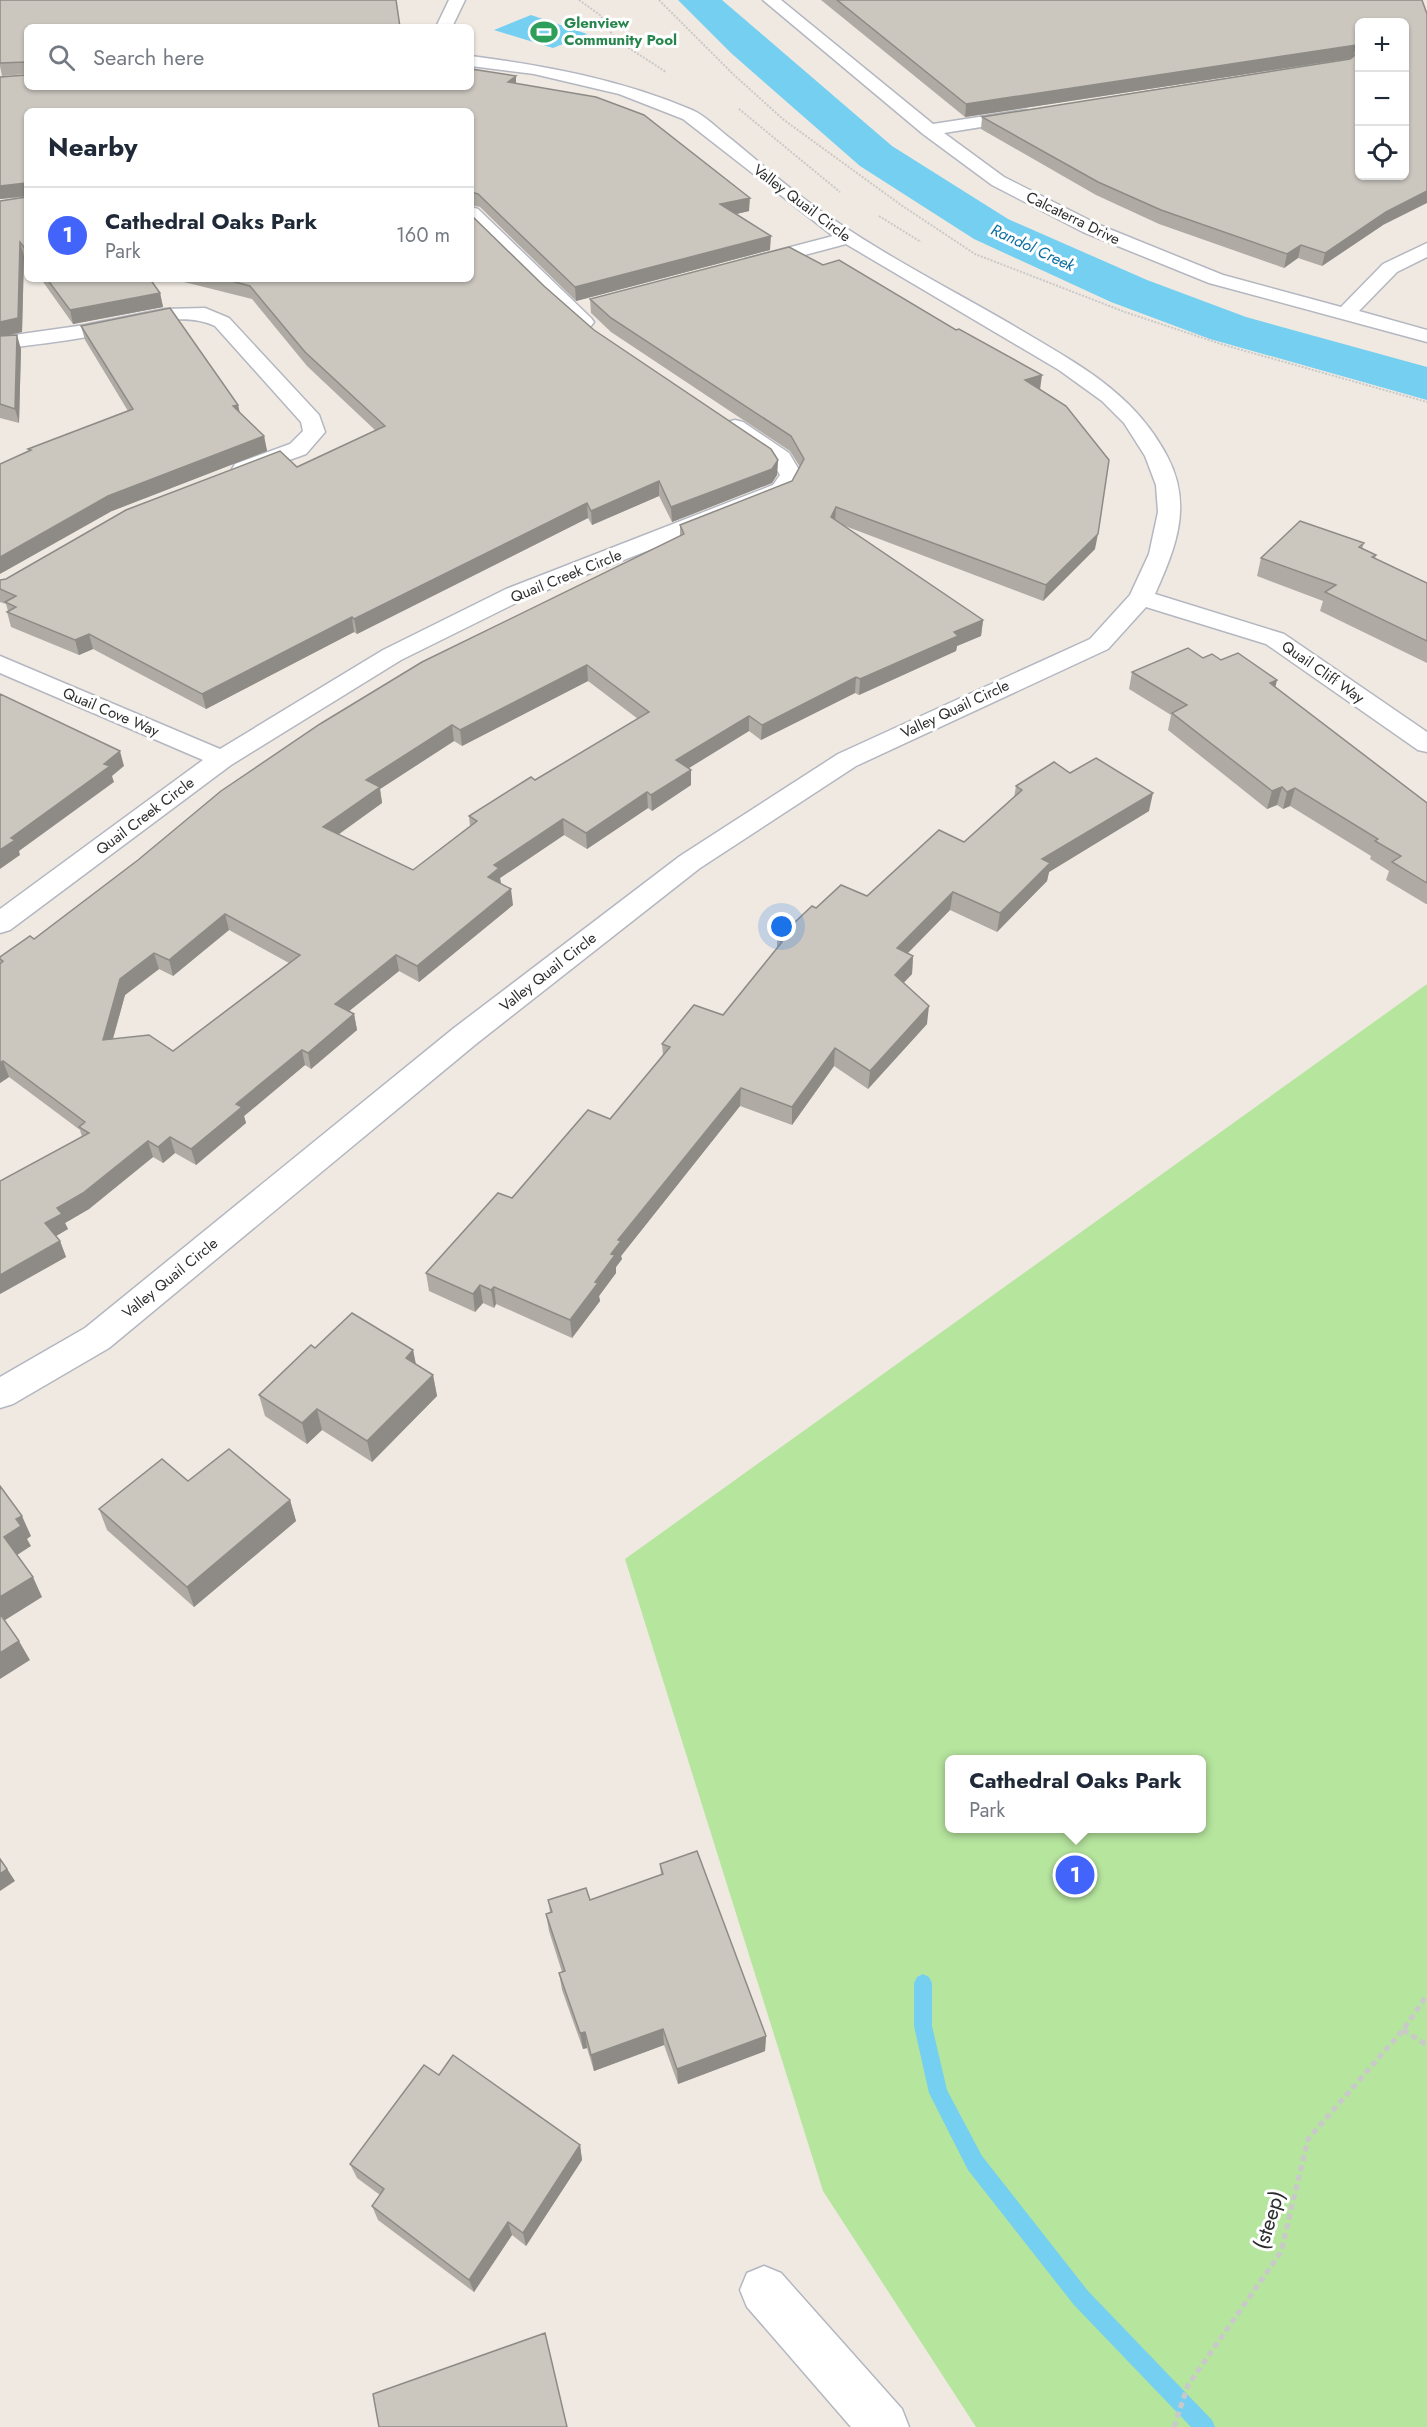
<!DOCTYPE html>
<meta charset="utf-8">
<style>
body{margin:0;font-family:Jost,sans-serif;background:#f2f2f3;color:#1f2937}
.controls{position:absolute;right:18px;top:18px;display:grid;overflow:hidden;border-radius:9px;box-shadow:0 2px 4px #0004}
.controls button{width:54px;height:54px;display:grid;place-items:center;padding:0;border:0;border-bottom:2px solid #e0e1e3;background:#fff;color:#1f2937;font:30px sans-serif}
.you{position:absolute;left:782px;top:927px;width:21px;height:21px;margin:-15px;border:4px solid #fff;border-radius:50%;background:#1a73e8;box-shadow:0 0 0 9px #1a73e833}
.badge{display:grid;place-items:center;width:39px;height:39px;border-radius:50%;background:#4264fb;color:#fff;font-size:20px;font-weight:700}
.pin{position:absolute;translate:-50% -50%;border:3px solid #fff;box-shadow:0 2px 6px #0006}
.popup{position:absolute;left:945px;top:1755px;width:261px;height:78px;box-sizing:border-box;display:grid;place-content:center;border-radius:9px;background:#fff;filter:drop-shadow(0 2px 4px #0005);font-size:20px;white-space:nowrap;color:#747a83}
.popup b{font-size:22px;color:#1f2937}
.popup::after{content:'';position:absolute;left:50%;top:100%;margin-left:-12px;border:12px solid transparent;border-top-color:#fff}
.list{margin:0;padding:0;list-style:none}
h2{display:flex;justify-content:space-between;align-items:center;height:78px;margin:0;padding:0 24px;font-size:26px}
h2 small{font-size:20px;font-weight:400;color:#747a83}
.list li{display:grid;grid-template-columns:39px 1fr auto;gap:18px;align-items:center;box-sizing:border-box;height:96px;padding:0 24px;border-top:2px solid #e0e1e3}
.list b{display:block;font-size:22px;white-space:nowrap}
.list p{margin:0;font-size:20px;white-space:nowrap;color:#747a83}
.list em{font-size:20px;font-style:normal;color:#747a83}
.icon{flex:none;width:33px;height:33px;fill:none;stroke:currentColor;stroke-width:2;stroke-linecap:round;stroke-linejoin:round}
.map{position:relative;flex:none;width:1427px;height:2427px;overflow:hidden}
.search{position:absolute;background:#fff;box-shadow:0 2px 4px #0004;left:24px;top:24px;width:450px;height:66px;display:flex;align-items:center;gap:15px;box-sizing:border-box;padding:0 21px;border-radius:9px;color:#747a83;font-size:22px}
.panel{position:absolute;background:#fff;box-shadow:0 2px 4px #0004;left:24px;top:108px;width:450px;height:174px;border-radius:9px}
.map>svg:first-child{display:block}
.green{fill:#b6e59e;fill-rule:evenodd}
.water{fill:#75cff0}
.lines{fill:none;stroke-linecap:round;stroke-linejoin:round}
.stream{fill:#75cff0;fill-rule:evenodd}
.river{fill:#75cff0;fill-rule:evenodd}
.minor-casing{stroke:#b4b7c1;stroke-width:3}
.path-far1{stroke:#c9c9c9;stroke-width:2;stroke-dasharray:2 1.5;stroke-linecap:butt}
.path{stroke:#c9c9c9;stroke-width:5;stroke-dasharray:6 4;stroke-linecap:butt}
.minor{fill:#fff;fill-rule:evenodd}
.wall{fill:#afaba4;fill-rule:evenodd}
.shaded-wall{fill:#8e8b86}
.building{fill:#cbc7bf;stroke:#8e8b86;stroke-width:1.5;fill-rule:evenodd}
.labels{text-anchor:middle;stroke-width:6;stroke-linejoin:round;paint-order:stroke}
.far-leisure-label{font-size:15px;font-weight:bold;fill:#27864d;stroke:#fff;text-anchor:start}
.far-street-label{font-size:15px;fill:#2e2e2e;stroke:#fff}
.far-water-label{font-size:16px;font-style:italic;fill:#0d6fa3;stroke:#fff}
.near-street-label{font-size:21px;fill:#2e2e2e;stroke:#fff}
</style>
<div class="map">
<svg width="1427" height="2427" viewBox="0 0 1427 2427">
<rect width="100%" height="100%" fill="#efe9e1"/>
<path class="green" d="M 1427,984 L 1427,2427 L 976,2427 L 823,2191 L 625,1559 ZM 949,1760 L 1201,1760 L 1201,1828 L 949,1828 Z"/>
<path class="water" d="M 531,15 L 587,34 L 553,48 L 494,30 Z"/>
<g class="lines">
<path class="stream" d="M 923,1974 L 929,1977 L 932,1983 L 932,2026 L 947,2090 L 982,2156 L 1088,2291 L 1212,2420 L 1215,2427 L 1191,2427 L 1074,2305 L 968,2170 L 929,2093 L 914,2026 L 914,1983 L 917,1977 Z"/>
<path class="river" d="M 678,0 L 722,0 L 892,146 L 1008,219 L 1147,280 L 1246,317 L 1427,367 L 1427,400 L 1210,339 L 1111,302 L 974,239 L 860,166 L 731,53 Z"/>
<defs>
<path id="minor" d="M 449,0 L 465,0 L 452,27 L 436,27 Z
M 763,0 L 781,0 L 933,124 L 1025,110 L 1031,111 L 1034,115 L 1025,120 L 944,133 L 1004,177 L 1097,224 L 1223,275 L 1341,307 L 1383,264 L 1427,243 L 1427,257 L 1397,272 L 1359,311 L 1427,330 L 1427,342 L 1209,283 L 1083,232 L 992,185 L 923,134 Z
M 471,56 C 547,66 622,80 692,110 C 706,116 719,130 731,139 C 764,166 798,197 834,220 C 891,259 954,291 1014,326 C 1074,362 1133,391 1167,456 C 1193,505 1176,547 1155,594 L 1284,634 L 1427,732 L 1427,752 L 1418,750 L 1266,644 L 1146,607 L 1108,649 L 856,766 L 700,868 L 476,1044 L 109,1348 L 13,1404 L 0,1408 L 0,1377 L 85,1328 L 454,1028 L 680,856 L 838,754 L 1090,639 L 1130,595 L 1149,554 L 1158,512 L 1156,485 L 1145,456 L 1124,423 L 1102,401 L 1059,370 L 846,244 L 752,269 L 745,267 L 742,263 L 745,259 L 833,236 L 683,119 L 619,94 L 534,74 L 471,66 Z
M 471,207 L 478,209 L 591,318 L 594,322 L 591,326 L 577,326 L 471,223 Z
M 205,308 L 229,318 L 319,415 L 325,432 L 306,454 L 251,474 L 235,474 L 232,469 L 235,464 L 290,444 L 303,431 L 301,422 L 215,326 C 178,309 126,329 87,337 C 59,342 29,345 0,349 L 0,337 L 85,325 L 165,309 Z
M 735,420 L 743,422 L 789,453 L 802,475 L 790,495 L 524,599 L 401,660 L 231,765 L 10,930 L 0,933 L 0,909 L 203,760 L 0,673 L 0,656 L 220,749 L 383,650 L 506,589 L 773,485 L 780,475 L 772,462 L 724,427 L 727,422 Z
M 764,2266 L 781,2273 L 902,2409 L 909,2427 L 851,2427 L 747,2307 L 740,2290 L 747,2273 Z"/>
</defs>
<use href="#minor" class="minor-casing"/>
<path class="path-far1" d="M 579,0 L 600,15 L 615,39 L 666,72
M 659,0 L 734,75 L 784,120 L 901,205 L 975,254 L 1125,312 L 1224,345 L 1427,402
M 739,109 L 840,192
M 879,216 L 921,242"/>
<path class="path" d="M 1403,2030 L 1427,2045
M 1174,2427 L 1188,2385 L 1281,2252 L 1308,2139 L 1403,2030 L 1427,1995"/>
<use href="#minor" class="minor"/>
</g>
<path class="wall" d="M 0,0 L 27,27 L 516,84 L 749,211 L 736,214 L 770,250 L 576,301 L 480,207 L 471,205 L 471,111 L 27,111 L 27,260 L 24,256 L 22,332 L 2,336 L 21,349 L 19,423 L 0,418 L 0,201 L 26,197 L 0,199 L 26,74 L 2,76 L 0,66 Z
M 821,0 L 1422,0 L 1383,225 L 1322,266 L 1298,258 L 1284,268 L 1159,224 L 1096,195 L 981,129 L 982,117 L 1351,58 L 965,117 Z
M 41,279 L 150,279 L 160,293 L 163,307 L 73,324 Z
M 172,279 L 471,279 L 544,286 L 594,330 L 778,460 L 777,475 L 772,483 L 672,522 L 659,496 L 592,525 L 588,518 L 357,634 L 354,632 L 206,709 L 93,649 L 79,655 L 11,627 L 7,612 L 8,611 L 6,604 L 0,602 L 0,580 L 6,579 L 297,467 L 376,431 L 307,366 L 252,299 Z
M 590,299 L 1040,390 L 1095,549 L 1043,601 L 845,526 L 983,620 L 981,636 L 957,646 L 956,651 L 859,695 L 855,693 L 761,740 L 749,731 L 689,768 L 691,785 L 652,811 L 648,808 L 587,849 L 564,835 L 500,878 L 501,884 L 513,905 L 419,982 L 399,971 L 349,1011 L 354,1014 L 357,1030 L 311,1069 L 305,1065 L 244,1116 L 246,1123 L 196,1165 L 175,1153 L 163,1163 L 153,1157 L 89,1209 L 65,1223 L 68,1229 L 56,1236 L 60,1241 L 66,1257 L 0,1294 L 0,1181 L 82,1137 L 80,1130 L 9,1077 L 0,1083 L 0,957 L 34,939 L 680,536 L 680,525 L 792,481 L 800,467 L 790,451 L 611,332 L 591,313 ZM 588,681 L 638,719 L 535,780 L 469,816 L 470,826 L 413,870 L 338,835 L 382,803 L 380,789 L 454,741 L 462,746 ZM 229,930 L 289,963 L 173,1051 L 113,1039 L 125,995 L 159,969 L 173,976 Z
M 81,326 L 238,405 L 240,413 L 264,436 L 267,451 L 112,511 L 29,451 L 28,449 L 128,411 L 85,340 Z
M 1364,543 L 1362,549 L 1376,555 L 1375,559 L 1427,583 L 1427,663 L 1320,611 L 1323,601 L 1257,576 L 1261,558 Z
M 1203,658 L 1221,660 L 1275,687 L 1427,803 L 1427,904 L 1426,904 L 1386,880 L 1389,871 L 1370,859 L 1371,856 L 1290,806 L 1283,809 L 1277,805 L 1267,809 L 1168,730 L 1171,715 L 1129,689 L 1132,672 Z
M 1070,773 L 1149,811 L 1049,872 L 1047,881 L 997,932 L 950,910 L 908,953 L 913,956 L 912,974 L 904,983 L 927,1024 L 868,1089 L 834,1066 L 792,1125 L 740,1106 L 621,1256 L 622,1259 L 616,1267 L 616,1273 L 599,1296 L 600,1301 L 572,1338 L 496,1304 L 494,1308 L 483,1303 L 475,1312 L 429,1291 L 426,1273 L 512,1198 L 610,1119 L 663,1056 L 662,1044 L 723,1015 L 777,948 L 777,939 L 816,908 L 867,896 L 964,842 L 1014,798 L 1016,786 Z
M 315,1348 L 413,1350 L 416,1364 L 433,1375 L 437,1396 L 372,1462 L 322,1430 L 307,1444 L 265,1416 L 259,1395 Z
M 188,1481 L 290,1500 L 296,1521 L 194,1607 L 107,1530 L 99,1509 Z
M 660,1864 L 766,2036 L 765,2051 L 678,2084 L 664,2045 L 594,2071 L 587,2048 L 583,2049 L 562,1990 L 559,1973 L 562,1972 L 549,1931 L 546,1914 L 550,1912 L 548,1900 L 590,1900 L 661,1875 Z
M 439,2075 L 580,2145 L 582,2160 L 526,2246 L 512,2235 L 474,2292 L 378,2220 L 372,2206 L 380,2195 L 357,2178 L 350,2164 Z"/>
<path class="shaded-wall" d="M 1356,45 L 1353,58 L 965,117 L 966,104 Z
M 516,76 L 516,88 L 508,82 Z
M 25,183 L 27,196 L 0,199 L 0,186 Z
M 1427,191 L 1427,203 L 1383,225 L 1322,266 L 1325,253 L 1386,212 Z
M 750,198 L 749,211 L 720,218 L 720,204 Z
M 771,236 L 770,250 L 576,301 L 575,287 Z
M 20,242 L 24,256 L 22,332 L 0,337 L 0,322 Z
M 1301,245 L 1298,258 L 1284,268 L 1287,254 Z
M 160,293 L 163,307 L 73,324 L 70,310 Z
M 17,335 L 21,349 L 19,423 L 15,409 Z
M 1042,375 L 1040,390 L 1025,380 Z
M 238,405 L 241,419 L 233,406 Z
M 264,436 L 267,451 L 112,511 L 0,574 L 0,557 L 108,496 Z
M 778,460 L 777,475 L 772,483 L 672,522 L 671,507 Z
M 659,481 L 659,496 L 592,525 L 591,511 Z
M 587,503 L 588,518 L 357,634 L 354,619 Z
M 836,507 L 835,523 L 831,517 Z
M 1098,534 L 1095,549 L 1043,601 L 1046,585 Z
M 352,617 L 354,632 L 206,709 L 202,694 Z
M 983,620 L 981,636 L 957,646 L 956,651 L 859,695 L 860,679 L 954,632 Z
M 89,634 L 93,649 L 79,655 L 75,640 Z
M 587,665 L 588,681 L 462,746 L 460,730 Z
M 856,677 L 855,693 L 761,740 L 762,725 Z
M 1277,680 L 1273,698 L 1270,683 Z
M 749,716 L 749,731 L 676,776 L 676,760 Z
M 452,725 L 454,741 L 380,789 L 382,803 L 326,843 L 323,827 L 366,780 Z
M 120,751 L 124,766 L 112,776 L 114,782 L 19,851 L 20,855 L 0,869 L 0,850 L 11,838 Z
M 691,770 L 691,785 L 652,811 L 651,795 Z
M 1282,787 L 1277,805 L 1267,809 L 1272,791 Z
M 1295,788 L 1290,806 L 1283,809 L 1287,792 Z
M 647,792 L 648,808 L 587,849 L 586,833 Z
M 1153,793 L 1149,811 L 1049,872 L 1047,881 L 997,932 L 1000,913 L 1042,859 Z
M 563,819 L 564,835 L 500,878 L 501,884 L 488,877 L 494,865 Z
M 511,889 L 513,905 L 419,982 L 417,966 Z
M 953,892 L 950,910 L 895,966 L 897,948 Z
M 225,914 L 229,930 L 173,976 L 169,960 Z
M 154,953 L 159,969 L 125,995 L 108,1056 L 103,1040 L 120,979 Z
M 396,955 L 399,971 L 338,1020 L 335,1004 Z
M 913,956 L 912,974 L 893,993 L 895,975 Z
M 929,1006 L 927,1024 L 868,1089 L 870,1071 Z
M 354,1014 L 357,1030 L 311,1069 L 308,1053 Z
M 835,1048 L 834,1066 L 792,1125 L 792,1107 Z
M 302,1050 L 305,1065 L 244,1116 L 246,1123 L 196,1165 L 191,1149 L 236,1104 Z
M 3,1061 L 9,1077 L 0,1083 L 0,1063 Z
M 741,1088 L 740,1106 L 621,1256 L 622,1259 L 616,1267 L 616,1273 L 599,1296 L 600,1301 L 572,1338 L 570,1320 L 595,1282 L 618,1240 Z
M 170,1137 L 175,1153 L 163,1163 L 158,1147 Z
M 148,1141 L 153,1157 L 89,1209 L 65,1223 L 68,1229 L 51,1239 L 45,1223 L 57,1208 Z
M 60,1241 L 66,1257 L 0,1294 L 0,1275 Z
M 480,1285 L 483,1303 L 475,1312 L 473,1294 Z
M 494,1287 L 496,1304 L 494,1308 L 491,1290 Z
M 413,1350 L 417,1371 L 406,1358 Z
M 433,1375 L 437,1396 L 372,1462 L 367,1441 Z
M 317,1409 L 322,1430 L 307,1444 L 302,1423 Z
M 290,1500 L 296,1521 L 194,1607 L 187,1587 Z
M 22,1516 L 31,1536 L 27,1539 L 31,1546 L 14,1557 L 4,1537 L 16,1519 Z
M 33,1577 L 42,1597 L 2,1622 L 0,1617 L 0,1597 Z
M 19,1641 L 30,1660 L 0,1679 L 0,1653 Z
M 0,1858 L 15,1881 L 0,1891 Z
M 663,2029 L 664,2045 L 594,2071 L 591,2055 Z
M 585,2032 L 587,2048 L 583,2049 L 580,2033 Z
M 766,2036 L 765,2051 L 678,2084 L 677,2069 Z
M 580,2145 L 582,2160 L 526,2246 L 523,2233 Z
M 508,2222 L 512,2235 L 474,2292 L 469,2280 Z"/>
<path class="building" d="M 0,0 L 396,0 L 400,27 L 27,27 L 27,87 L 471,87 L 471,69 L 516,76 L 508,82 L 596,97 L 644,115 L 750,198 L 720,204 L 771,236 L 575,287 L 478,194 L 471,192 L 471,111 L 27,111 L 27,251 L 20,242 L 18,318 L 0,322 L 0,201 L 26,197 L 25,183 L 0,186 L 0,77 L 26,75 L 26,62 L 0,63 Z
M 837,0 L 1422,0 L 1427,14 L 1427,191 L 1386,212 L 1325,253 L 1301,245 L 1287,254 L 1161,210 L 1098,182 L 982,117 L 1350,59 L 1359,52 L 1359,176 L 1404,176 L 1404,22 L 1359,22 L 1359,51 L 1356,45 L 966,104 Z
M 471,215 L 544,286 L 594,330 L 771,449 L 778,460 L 772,469 L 671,507 L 659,481 L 591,511 L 587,503 L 354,619 L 352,617 L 202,694 L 89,634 L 75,640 L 7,612 L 16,607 L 5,602 L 16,596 L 0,589 L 0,580 L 6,579 L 126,510 L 280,451 L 297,467 L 385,426 L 305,352 L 250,286 L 224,279 L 471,279 Z
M 789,247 L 823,265 L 839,260 L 956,330 L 959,329 L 1042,375 L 1025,380 L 1066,406 L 1109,460 L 1098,534 L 1046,585 L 836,507 L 831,517 L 983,620 L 954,632 L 958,636 L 860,679 L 856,677 L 762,725 L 749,716 L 676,760 L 691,770 L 651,795 L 647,792 L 586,833 L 563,819 L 494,865 L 499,868 L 488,877 L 511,889 L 417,966 L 396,955 L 335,1004 L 354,1014 L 308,1053 L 302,1050 L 236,1104 L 242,1107 L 191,1149 L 170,1137 L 158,1147 L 148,1141 L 83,1193 L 57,1208 L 62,1214 L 45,1223 L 60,1241 L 0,1275 L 0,1181 L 89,1133 L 79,1127 L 85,1122 L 3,1061 L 0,1063 L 0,964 L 3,961 L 0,959 L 0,957 L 30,936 L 34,939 L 138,860 L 221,791 L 320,724 L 422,662 L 684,534 L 680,525 L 792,481 L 804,459 L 791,436 L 611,318 L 590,299 ZM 587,665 L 649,712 L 535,780 L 531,777 L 469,816 L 477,821 L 413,870 L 323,827 L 380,787 L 366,780 L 452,725 L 460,730 ZM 225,914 L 300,955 L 173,1051 L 149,1035 L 103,1040 L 120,979 L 154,953 L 169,960 Z
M 47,279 L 150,279 L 160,293 L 70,310 Z
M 170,308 L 238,405 L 233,406 L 264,436 L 108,496 L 0,557 L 0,464 L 31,450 L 28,449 L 133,409 L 81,326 Z
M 17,335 L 15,409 L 0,404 L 0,336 Z
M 1300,521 L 1364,543 L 1359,547 L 1376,555 L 1372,557 L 1427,583 L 1427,641 L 1325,592 L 1336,585 L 1261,558 Z
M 1188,648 L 1203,658 L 1212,654 L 1221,660 L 1238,653 L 1277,680 L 1270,683 L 1427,803 L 1427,883 L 1392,862 L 1401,856 L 1375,841 L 1378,839 L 1295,788 L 1287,792 L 1282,787 L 1272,791 L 1172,713 L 1187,705 L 1132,672 Z
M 0,694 L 120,751 L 104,764 L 110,766 L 11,838 L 15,840 L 0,850 Z
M 1096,758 L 1153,793 L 1042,859 L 1050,863 L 1000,913 L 953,892 L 897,948 L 913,956 L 895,975 L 929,1006 L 870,1071 L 835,1048 L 792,1107 L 741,1088 L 618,1240 L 621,1241 L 611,1254 L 615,1255 L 595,1282 L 598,1283 L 570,1320 L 494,1287 L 491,1290 L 480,1285 L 473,1294 L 426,1273 L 498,1193 L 512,1198 L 588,1110 L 610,1119 L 670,1047 L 662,1044 L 694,1005 L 723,1015 L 782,942 L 777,939 L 812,906 L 816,908 L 841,885 L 867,896 L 939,830 L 964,842 L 1022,790 L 1016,786 L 1054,762 L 1070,773 Z
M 352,1313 L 413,1350 L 406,1358 L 433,1375 L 367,1441 L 317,1409 L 302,1423 L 259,1395 L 311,1345 L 315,1348 Z
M 229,1449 L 290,1500 L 187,1587 L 99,1509 L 162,1459 L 188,1481 Z
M 0,1486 L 22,1516 L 16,1519 L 21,1526 L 4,1537 L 33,1577 L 0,1597 Z
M 0,1614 L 19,1641 L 0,1653 Z
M 697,1851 L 766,2036 L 677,2069 L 663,2029 L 591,2055 L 585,2032 L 580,2033 L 559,1973 L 565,1971 L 546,1914 L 552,1912 L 548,1900 L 586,1888 L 590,1900 L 663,1874 L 660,1864 Z
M 0,1859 L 7,1869 L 0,1874 Z
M 453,2055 L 580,2145 L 523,2233 L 508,2222 L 469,2280 L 372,2206 L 384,2189 L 350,2164 L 424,2065 L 439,2075 Z
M 545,2333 L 567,2427 L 379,2427 L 373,2394 Z"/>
<defs>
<symbol id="stadium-bare" viewBox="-9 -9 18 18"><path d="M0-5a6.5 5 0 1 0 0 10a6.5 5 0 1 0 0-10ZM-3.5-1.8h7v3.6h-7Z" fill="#2e9e5b" stroke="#fff" stroke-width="2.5" paint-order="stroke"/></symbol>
</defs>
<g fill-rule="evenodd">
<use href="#stadium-bare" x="525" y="13" width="38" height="38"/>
</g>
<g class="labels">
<g class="far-leisure-label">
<text x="564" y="28">Glenview<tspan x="564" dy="17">Community Pool</tspan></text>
</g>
<g class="far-street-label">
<text transform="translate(802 203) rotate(37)" y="5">Valley Quail Circle</text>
<text transform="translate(1073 218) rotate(26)" y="5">Calcaterra Drive</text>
<text transform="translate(566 576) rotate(-22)" y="5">Quail Creek Circle</text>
<text transform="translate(1323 672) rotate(35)" y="5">Quail Cliff Way</text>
<text transform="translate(955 709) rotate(-25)" y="5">Valley Quail Circle</text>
<text transform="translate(111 712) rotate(23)" y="5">Quail Cove Way</text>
<text transform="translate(145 816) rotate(-37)" y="5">Quail Creek Circle</text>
<text transform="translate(548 972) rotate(-38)" y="5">Valley Quail Circle</text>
<text transform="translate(170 1278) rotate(-39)" y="5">Valley Quail Circle</text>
</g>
<g class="far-water-label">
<text transform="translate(1033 247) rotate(25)" y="6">Randol Creek</text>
</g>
<g class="near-street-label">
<text transform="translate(1269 2220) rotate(-73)" y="7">(steep)</text>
</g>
</g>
</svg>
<div class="controls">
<button>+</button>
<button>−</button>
<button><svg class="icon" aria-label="locate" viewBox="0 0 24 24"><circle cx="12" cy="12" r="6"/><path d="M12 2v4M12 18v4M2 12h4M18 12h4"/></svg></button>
</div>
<div class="you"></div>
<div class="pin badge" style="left:1075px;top:1875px">1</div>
<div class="popup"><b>Cathedral Oaks Park</b>Park</div>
<div class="search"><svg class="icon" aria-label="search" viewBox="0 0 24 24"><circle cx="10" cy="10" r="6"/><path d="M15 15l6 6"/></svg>Search here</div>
<section class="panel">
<h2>Nearby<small></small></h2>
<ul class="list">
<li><span class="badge">1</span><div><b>Cathedral Oaks Park</b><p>Park</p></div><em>160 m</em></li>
</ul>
</section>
</div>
